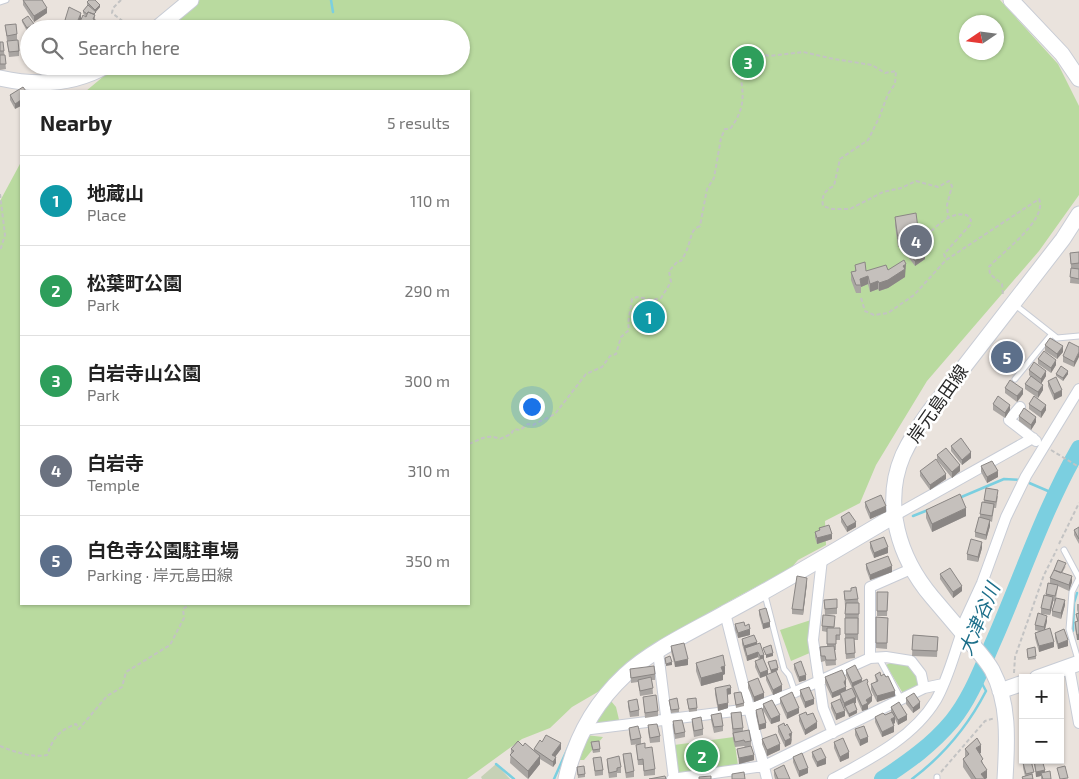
<!DOCTYPE html>
<meta charset="utf-8">
<style>
body{margin:0;font-family:"Exo 2","Noto Sans JP",sans-serif;background:#f6f6f6;color:#222}
.controls{position:absolute;right:15px;bottom:15px;display:grid;overflow:hidden;border-radius:0px;box-shadow:0 1px 4px #0004}
.controls button{width:45px;height:45px;display:grid;place-items:center;padding:0;border:0;border-bottom:1px solid #e0e0e0;background:#fff;color:#222;font:25px sans-serif}
.compass{position:absolute;left:959px;top:15px;width:45px;height:45px;border-radius:50%;background:#fff;box-shadow:0 1px 4px #0004;rotate:257deg}
.you{position:absolute;left:531px;top:406px;width:18px;height:18px;margin:-12px;border:4px solid #fff;border-radius:50%;background:#1a73e8;box-shadow:0 0 0 8px #1a73e833}
.badge{display:grid;place-items:center;width:32px;height:32px;border-radius:50%;background:#ea580c;color:#fff;font-size:16px;font-weight:700}
.pin{position:absolute;translate:-50% -50%;border:2px solid #fff;box-shadow:0 1px 5px #0006}
.list{margin:0;padding:0;list-style:none}
h2{display:flex;justify-content:space-between;align-items:center;height:65px;margin:0;padding:0 20px;font-size:21px}
h2 small{font-size:16px;font-weight:400;color:#767676}
.list li{display:grid;grid-template-columns:32px 1fr auto;gap:15px;align-items:center;box-sizing:border-box;height:90px;padding:0 20px;border-top:1px solid #e0e0e0}
.list b{display:block;font-size:19px;white-space:nowrap}
.list p{margin:0;font-size:16px;white-space:nowrap;color:#767676}
.list em{font-size:16px;font-style:normal;color:#767676}
.icon{flex:none;width:28px;height:28px;fill:none;stroke:currentColor;stroke-width:2;stroke-linecap:round;stroke-linejoin:round}
.map{position:relative;flex:none;width:1079px;height:779px;overflow:hidden}
.search{position:absolute;background:#fff;box-shadow:0 1px 4px #0004;left:20px;top:20px;width:450px;height:55px;display:flex;align-items:center;gap:12px;box-sizing:border-box;padding:0 18px;border-radius:28px;color:#767676;font-size:19px}
.panel{position:absolute;background:#fff;box-shadow:0 1px 4px #0004;left:20px;top:90px;width:450px;height:515px;border-radius:0px}
.map>svg:first-child{display:block}
.green{fill:#b9da9f;fill-rule:evenodd}
.cemetery{fill:#c6d1b6}
.lines{fill:none;stroke-linecap:round;stroke-linejoin:round}
.stream{stroke:#7bcfe0;stroke-width:2.5}
.river{stroke:#7bcfe0;stroke-width:16}
.lane-casing{stroke:#c8ccd5;stroke-width:7}
.street-casing{stroke:#c8ccd5;stroke-width:12}
.secondary-casing{stroke:#c8ccd5;stroke-width:17}
.path{stroke:#c3c3c3;stroke-width:2;stroke-dasharray:4 2.5;stroke-linecap:butt}
.lane{stroke:#fff;stroke-width:5}
.street{stroke:#fff;stroke-width:10}
.secondary{stroke:#fff;stroke-width:15}
.wall{fill:#a9a5a2}
.shaded-wall{fill:#8a8684}
.building{fill:#c5c0bc;stroke:#8a8684}
.labels{text-anchor:middle;stroke-width:5;stroke-linejoin:round;paint-order:stroke}
.street-label{font-size:18px;fill:#292929;stroke:#fff}
.water-label{font-size:19px;font-style:italic;fill:#1d6f8a;stroke:#fff}
</style>
<div class="map">
<svg width="1079" height="779" viewBox="0 0 1079 779">
<rect width="100%" height="100%" fill="#eae3dd"/>
<path class="green" d="M 196,0 L 1000,0 L 1058,64 L 1079,106 L 1079,195 L 1039,251 L 927,381 L 876,465 L 860,503 L 825,521 L 826,545 L 798,560 L 791,568 L 737,597 L 705,615 L 608,686 L 572,707 L 550,728 L 522,739 L 467,779 L 0,779 L 0,201 L 21,162 L 21,604 L 469,604 L 469,91 L 86,91 L 116,66 L 461,66 L 461,29 L 162,29 ZM 966,22 L 996,22 L 996,52 L 966,52 Z
M 814,619 L 812,652 L 791,661 L 780,630 Z
M 890,663 L 909,665 L 921,683 L 904,695 L 886,665 Z
M 611,701 L 616,707 L 620,724 L 593,727 L 607,705 Z
M 586,735 L 603,737 L 584,760 L 577,760 Z
M 734,737 L 738,766 L 677,773 L 674,745 Z"/>
<path class="cemetery" d="M 496,764 L 510,779 L 482,779 L 481,777 Z"/>
<g class="lines">
<path class="stream" d="M 331,0 L 333,12
M 1027,482 L 1055,494
M 959,498 L 1004,479 L 1022,480
M 913,516 L 928,510
M 1073,631 L 1074,603 L 1077,593
M 496,764 L 514,779
M 554,779 L 571,741
M 912,779 C 944,755 968,726 986,691 L 978,676"/>
<path class="river" d="M 882,779 C 908,762 932,745 952,721 C 971,698 982,667 994,640 C 1022,576 1044,509 1079,448"/>
<defs>
<path id="lane" d="M 0,2 L 6,0
M 1014,304 L 1057,338 L 1079,336
M 1015,379 L 1051,335
M 1064,550 L 1079,578 L 1072,592 L 1069,629 L 1079,663
M 765,595 L 784,669 L 789,675 L 795,692
M 879,658 L 901,699
M 937,777 L 937,779"/>
<path id="street" d="M 1020,407 L 1009,420 L 1036,441
M 894,516 L 1033,438
M 822,559 L 813,640 L 823,708 L 833,733
M 725,613 L 767,779
M 964,622 L 982,583 L 1006,517 L 1026,476 L 1079,389
M 658,652 L 674,779
M 870,658 L 870,587 L 911,569
M 1069,667 L 1079,723
M 583,730 L 750,709 L 795,692 L 870,658 L 886,657 L 911,661 L 921,674 L 924,688 L 943,684
M 672,779 L 764,766 L 924,688
M 833,779 C 870,759 913,738 936,700 C 948,679 954,654 962,632"/>
<path id="secondary" d="M 1011,0 L 1062,54 L 1079,79
M 156,29 L 191,0
M 0,78 C 36,86 73,85 106,66
M 1037,678 L 1079,663
M 1000,691 L 1023,683
M 566,779 C 575,739 595,703 625,675 C 650,651 695,630 725,613 C 782,583 838,549 894,516
M 1005,779 C 1007,743 1010,704 992,670 C 985,658 975,648 966,637 C 955,624 943,610 932,597 C 899,558 882,504 903,455 C 910,440 919,426 929,412 L 1063,239 L 1079,214"/>
</defs>
<use href="#lane" class="lane-casing"/>
<use href="#street" class="street-casing"/>
<use href="#secondary" class="secondary-casing"/>
<path class="path" d="M 121,0 L 113,8 L 112,13 L 133,29
M 765,55 L 770,56 L 803,52 L 834,59 L 872,65 L 885,73 L 896,71 L 895,84 L 888,94 L 879,118 L 868,140 L 840,159 L 834,186 C 825,190 821,196 823,206 L 832,209 L 850,209 L 883,192 L 901,188 L 916,181 L 938,187 L 949,181 L 952,186 L 947,205 L 948,217
M 0,194 L 5,235 L 0,251
M 931,231 C 942,222 951,212 967,215 L 971,220 L 970,225 L 944,254 L 946,260
M 861,298 L 865,311 L 874,315 L 888,313 L 914,295 L 946,260 L 1039,199 C 1048,220 1002,252 989,267 L 990,274 L 1002,284 L 1003,296
M 469,444 C 480,440 487,433 500,439 L 511,434 L 514,429 L 520,430 L 528,424 L 533,425 L 555,414 L 586,374 L 602,367 L 610,356 L 616,354 L 621,337 L 629,330 C 627,320 631,310 632,299 L 637,297 L 653,300 L 661,298 L 671,282 L 669,271 L 678,261 L 681,261 C 684,256 687,251 688,246 C 692,237 690,230 700,226 L 707,189 L 714,178 L 721,138 L 725,129 L 730,129 C 746,108 744,93 739,69
M 1051,450 L 1079,467
M 1059,544 L 1079,503
M 1014,673 L 1015,657 L 1044,575 L 1057,549
M 0,746 C 14,752 33,758 47,755 C 54,737 57,732 76,724 L 79,729 L 107,696 L 122,687 L 126,672 L 170,645 L 184,618 L 183,609 L 190,604
M 941,772 L 985,721 L 995,718"/>
<use href="#lane" class="lane"/>
<use href="#street" class="street"/>
<use href="#secondary" class="secondary"/>
</g>
<path class="wall" d="M 23,0 L 42,0 L 47,13 L 34,22 L 23,5 Z
M 87,2 L 100,7 L 95,12 L 95,20 L 104,29 L 86,17 L 83,13 L 83,11 L 87,6 Z
M 81,19 L 77,29 L 72,29 L 65,25 L 65,20 Z
M 22,20 L 34,27 L 31,29 L 29,29 L 27,31 L 22,22 Z
M 5,25 L 17,34 L 17,40 L 7,41 Z
M 7,41 L 19,51 L 19,56 L 9,57 Z
M 0,42 L 4,51 L 6,69 L 0,70 Z
M 32,66 L 44,66 L 44,70 L 33,71 Z
M 23,87 L 15,109 L 10,100 L 10,95 Z
M 895,217 L 919,236 L 919,244 L 898,247 L 895,225 Z
M 1079,252 L 1079,269 L 1076,269 L 1079,269 L 1079,284 L 1070,283 L 1071,268 L 1070,253 Z
M 909,253 L 925,259 L 915,266 L 909,258 Z
M 855,265 L 866,271 L 888,270 L 906,272 L 905,272 L 905,277 L 888,288 L 879,291 L 878,289 L 870,292 L 868,284 L 861,287 L 861,293 L 856,293 L 851,280 L 851,272 L 855,271 Z
M 1045,345 L 1063,352 L 1057,359 L 1045,351 Z
M 1079,347 L 1074,367 L 1063,362 L 1063,356 Z
M 1038,359 L 1056,365 L 1051,373 L 1038,364 Z
M 1029,370 L 1046,376 L 1041,384 L 1043,390 L 1038,398 L 1025,389 L 1025,384 L 1031,377 L 1029,375 Z
M 1056,374 L 1068,374 L 1063,381 L 1056,376 Z
M 1048,381 L 1062,396 L 1054,400 L 1048,386 Z
M 1005,388 L 1023,394 L 1017,402 L 1005,393 Z
M 993,404 L 1010,410 L 1005,418 L 993,410 Z
M 1029,404 L 1046,410 L 1041,418 L 1029,409 Z
M 1019,416 L 1036,422 L 1031,430 L 1019,421 Z
M 951,446 L 971,458 L 962,465 L 951,451 Z
M 937,455 L 960,471 L 952,478 L 937,460 Z
M 981,466 L 998,477 L 987,483 L 981,472 Z
M 920,471 L 946,479 L 930,490 L 920,476 Z
M 998,496 L 996,508 L 994,508 L 992,522 L 990,521 L 990,526 L 986,540 L 975,537 L 975,532 L 980,518 L 980,514 L 984,500 Z
M 865,502 L 886,512 L 870,519 L 865,507 Z
M 926,510 L 966,516 L 932,532 L 926,518 Z
M 841,517 L 856,527 L 847,532 L 841,522 Z
M 1079,527 L 1079,548 L 1079,544 L 1074,535 L 1074,530 Z
M 819,528 L 832,539 L 817,544 L 815,537 L 815,532 L 819,531 Z
M 870,542 L 888,553 L 874,558 L 870,548 Z
M 982,548 L 978,562 L 967,560 L 967,554 Z
M 866,564 L 892,572 L 870,580 L 866,569 Z
M 1066,566 L 1062,573 L 1072,582 L 1069,591 L 1058,586 L 1056,598 L 1065,605 L 1061,619 L 1052,616 L 1052,611 L 1055,602 L 1053,601 L 1050,615 L 1041,614 L 1041,608 L 1046,594 L 1050,583 L 1050,578 Z
M 940,574 L 962,591 L 953,598 L 940,579 Z
M 807,583 L 803,615 L 792,614 L 792,609 Z
M 844,591 L 858,599 L 859,608 L 858,640 L 854,640 L 855,658 L 846,659 L 845,644 L 845,606 Z
M 877,592 L 888,592 L 887,616 L 877,616 Z
M 824,600 L 837,608 L 837,614 L 825,615 Z
M 1077,604 L 1079,604 L 1079,640 L 1077,640 L 1075,628 L 1075,622 L 1077,621 L 1076,614 L 1078,613 L 1077,610 Z
M 759,610 L 770,627 L 763,629 L 759,615 Z
M 876,617 L 888,618 L 887,649 L 876,648 Z
M 835,621 L 834,628 L 840,628 L 840,640 L 836,640 L 836,650 L 835,650 L 836,665 L 826,666 L 825,661 L 821,662 L 820,652 L 820,647 L 827,646 L 827,632 L 822,631 L 822,626 Z
M 1047,621 L 1045,630 L 1054,647 L 1039,652 L 1035,638 L 1035,633 L 1039,631 L 1035,630 L 1035,625 Z
M 735,624 L 745,626 L 750,635 L 738,638 L 735,630 Z
M 1055,633 L 1068,646 L 1058,649 L 1055,638 Z
M 913,635 L 938,637 L 937,657 L 912,656 Z
M 742,639 L 757,644 L 764,660 L 768,675 L 776,671 L 771,673 L 768,662 L 778,670 L 776,671 L 782,691 L 773,695 L 766,680 L 766,676 L 760,678 L 755,667 L 755,661 L 759,660 L 758,657 L 747,661 L 742,644 Z
M 671,646 L 688,665 L 675,667 L 671,651 Z
M 1027,649 L 1036,656 L 1036,659 L 1028,660 Z
M 696,663 L 725,674 L 723,675 L 723,680 L 701,686 L 696,671 Z
M 794,664 L 806,680 L 799,682 L 794,669 Z
M 630,669 L 655,674 L 655,680 L 652,680 L 653,694 L 640,696 L 638,682 L 631,683 Z
M 846,670 L 868,687 L 872,701 L 868,705 L 868,709 L 862,711 L 856,697 L 856,703 L 854,703 L 857,713 L 849,717 L 840,699 L 840,695 L 832,698 L 825,683 L 825,677 L 846,685 L 846,691 L 853,691 L 853,688 L 852,688 L 846,675 Z
M 875,675 L 881,676 L 895,696 L 877,702 L 871,690 L 871,684 L 876,682 Z
M 748,682 L 764,698 L 754,702 L 748,688 Z
M 715,688 L 731,694 L 727,694 L 728,708 L 718,711 L 715,694 Z
M 800,690 L 814,704 L 805,708 L 800,696 Z
M 734,693 L 744,703 L 744,706 L 736,708 Z
M 643,697 L 658,711 L 658,716 L 645,718 Z
M 780,698 L 799,713 L 787,719 L 780,703 Z
M 906,698 L 920,708 L 913,713 L 906,704 Z
M 687,699 L 697,708 L 697,711 L 689,712 Z
M 669,700 L 679,709 L 679,712 L 671,713 Z
M 628,701 L 639,710 L 639,716 L 630,717 L 628,706 Z
M 831,703 L 845,716 L 836,720 L 831,708 Z
M 763,704 L 780,721 L 771,724 L 763,710 L 766,728 L 759,730 L 756,715 L 756,710 L 763,709 Z
M 891,707 L 907,720 L 898,725 L 895,719 L 895,723 L 893,724 L 894,732 L 882,737 L 875,722 L 875,717 L 885,715 L 891,712 Z
M 731,713 L 743,728 L 743,731 L 751,741 L 751,746 L 754,760 L 739,764 L 737,749 L 745,747 L 744,746 L 735,747 L 733,739 Z
M 711,715 L 723,726 L 723,731 L 714,733 L 711,720 Z
M 799,715 L 807,715 L 817,728 L 805,735 L 799,721 Z
M 692,719 L 703,729 L 703,735 L 694,737 L 692,724 Z
M 673,721 L 685,732 L 685,737 L 675,739 L 673,727 Z
M 648,725 L 660,736 L 660,742 L 650,743 L 648,731 Z
M 778,726 L 792,739 L 791,744 L 785,747 L 778,732 Z
M 629,728 L 641,738 L 641,744 L 631,745 L 629,733 Z
M 855,729 L 868,742 L 860,746 L 855,735 Z
M 762,739 L 780,750 L 767,756 L 762,744 Z
M 542,742 L 561,749 L 555,757 L 556,763 L 553,767 L 540,759 L 540,764 L 528,779 L 510,763 L 511,749 L 523,746 L 534,750 L 534,749 Z
M 834,742 L 849,758 L 840,762 L 834,748 Z
M 591,745 L 600,749 L 600,752 L 593,753 Z
M 636,745 L 645,748 L 655,769 L 655,775 L 644,776 L 643,765 L 638,765 Z
M 965,749 L 981,753 L 980,753 L 987,778 L 985,779 L 971,779 L 963,767 L 963,759 L 965,757 Z
M 812,752 L 826,764 L 817,767 L 812,757 Z
M 623,754 L 634,771 L 634,777 L 626,778 L 623,759 Z
M 793,757 L 808,773 L 799,777 L 793,762 Z
M 593,758 L 603,770 L 603,775 L 595,776 Z
M 607,759 L 621,767 L 621,773 L 617,773 L 617,777 L 609,778 L 607,764 Z
M 1023,760 L 1047,760 L 1043,761 L 1045,772 L 1051,779 L 1041,779 L 1041,776 L 1036,777 L 1034,764 L 1032,764 L 1033,779 L 1022,779 L 1022,777 L 1025,776 L 1023,768 Z
M 577,767 L 585,774 L 585,777 L 578,778 Z
M 774,770 L 790,779 L 775,779 L 774,775 Z"/>
<path class="shaded-wall" d="M 100,5 L 100,7 L 95,13 L 95,10 Z
M 47,8 L 47,13 L 34,22 L 34,16 Z
M 81,13 L 81,19 L 77,29 L 76,29 L 76,25 Z
M 34,24 L 34,27 L 31,29 L 29,29 L 29,30 L 27,31 L 27,28 Z
M 21,100 L 21,106 L 15,109 L 15,104 Z
M 925,254 L 925,259 L 915,266 L 915,261 Z
M 906,264 L 905,277 L 888,288 L 879,291 L 879,283 Z
M 868,276 L 868,284 L 861,287 L 860,279 Z
M 878,281 L 878,289 L 870,292 L 870,284 Z
M 1063,346 L 1063,352 L 1057,359 L 1057,354 Z
M 1079,352 L 1079,357 L 1074,367 L 1074,362 Z
M 1056,360 L 1056,365 L 1051,373 L 1051,368 Z
M 1046,371 L 1046,376 L 1041,384 L 1041,379 Z
M 1068,371 L 1068,374 L 1063,381 L 1063,378 Z
M 1043,385 L 1043,390 L 1038,398 L 1038,392 Z
M 1023,389 L 1023,394 L 1017,402 L 1017,396 Z
M 1062,390 L 1062,396 L 1054,400 L 1054,394 Z
M 1010,405 L 1010,410 L 1005,418 L 1005,413 Z
M 1046,405 L 1046,410 L 1041,418 L 1041,412 Z
M 1036,417 L 1036,422 L 1031,430 L 1031,425 Z
M 971,452 L 971,458 L 962,465 L 962,460 Z
M 960,465 L 960,471 L 952,478 L 952,472 Z
M 998,471 L 998,477 L 987,483 L 987,477 Z
M 946,474 L 946,479 L 930,490 L 930,485 Z
M 886,506 L 886,512 L 870,519 L 870,513 Z
M 966,508 L 966,516 L 932,532 L 932,524 Z
M 990,520 L 990,526 L 986,540 L 986,535 Z
M 856,522 L 856,527 L 847,532 L 847,527 Z
M 832,534 L 832,539 L 817,544 L 817,538 Z
M 982,542 L 982,548 L 978,562 L 978,557 Z
M 888,547 L 888,553 L 874,558 L 874,553 Z
M 892,566 L 892,572 L 870,580 L 870,575 Z
M 1072,576 L 1072,582 L 1069,591 L 1069,585 Z
M 807,578 L 807,583 L 803,615 L 803,610 Z
M 962,586 L 962,591 L 953,598 L 953,592 Z
M 1053,597 L 1053,602 L 1050,615 L 1050,610 Z
M 1065,600 L 1065,605 L 1061,619 L 1061,613 Z
M 1047,616 L 1047,621 L 1044,633 L 1044,627 Z
M 770,622 L 770,627 L 763,629 L 763,624 Z
M 750,629 L 750,635 L 738,638 L 738,633 Z
M 1079,634 L 1079,640 L 1077,640 L 1077,635 Z
M 1068,640 L 1068,646 L 1058,649 L 1058,644 Z
M 757,642 L 757,648 L 745,648 L 744,652 L 744,646 Z
M 1054,642 L 1054,647 L 1039,652 L 1039,646 Z
M 758,652 L 758,657 L 747,661 L 747,656 Z
M 773,653 L 773,656 L 766,658 L 766,655 Z
M 764,655 L 764,660 L 760,662 L 760,656 Z
M 688,659 L 688,665 L 675,667 L 675,662 Z
M 672,662 L 672,665 L 666,666 L 666,664 Z
M 725,666 L 725,674 L 723,675 L 723,680 L 701,686 L 701,678 L 721,667 Z
M 778,668 L 778,670 L 771,673 L 771,670 Z
M 768,670 L 768,675 L 760,678 L 760,673 Z
M 806,675 L 806,680 L 799,682 L 799,677 Z
M 846,679 L 846,685 L 844,688 L 846,687 L 846,692 L 832,698 L 832,693 L 844,682 Z
M 862,679 L 862,684 L 853,686 L 852,688 L 852,683 Z
M 782,685 L 782,691 L 773,695 L 773,690 Z
M 731,688 L 731,694 L 727,695 L 727,689 Z
M 895,691 L 895,696 L 877,702 L 877,696 Z
M 764,693 L 764,698 L 754,702 L 754,697 Z
M 872,696 L 872,701 L 868,705 L 868,709 L 862,711 L 862,706 L 866,700 Z
M 856,697 L 856,703 L 845,707 L 845,706 L 844,708 L 844,703 Z
M 814,699 L 814,704 L 805,708 L 805,702 Z
M 920,702 L 920,708 L 913,713 L 913,708 Z
M 728,703 L 728,708 L 718,711 L 718,705 Z
M 799,708 L 799,713 L 787,719 L 787,713 Z
M 857,710 L 857,713 L 849,717 L 849,714 Z
M 845,711 L 845,716 L 836,720 L 836,714 Z
M 780,715 L 780,721 L 771,724 L 771,719 Z
M 907,715 L 907,720 L 898,725 L 898,720 Z
M 895,717 L 895,723 L 891,725 L 891,719 Z
M 817,722 L 817,728 L 805,735 L 805,730 Z
M 766,723 L 766,728 L 759,730 L 759,725 Z
M 894,726 L 894,732 L 882,737 L 882,732 Z
M 792,733 L 791,744 L 785,747 L 785,741 L 789,734 Z
M 868,737 L 868,742 L 860,746 L 860,740 Z
M 561,743 L 561,749 L 552,761 L 552,755 Z
M 780,744 L 780,750 L 767,756 L 767,750 Z
M 981,745 L 981,753 L 976,756 L 976,748 Z
M 849,752 L 849,758 L 840,762 L 840,757 Z
M 754,755 L 754,760 L 739,764 L 739,758 Z
M 540,756 L 540,764 L 528,779 L 528,771 Z
M 556,757 L 556,763 L 553,767 L 553,762 Z
M 826,758 L 826,764 L 817,767 L 817,762 Z
M 1024,760 L 1035,760 L 1034,760 L 1034,764 L 1024,766 Z
M 808,768 L 808,773 L 799,777 L 799,771 Z
M 987,770 L 987,778 L 985,779 L 981,779 L 981,774 Z
M 1045,770 L 1045,776 L 1041,773 L 1041,776 L 1036,777 L 1036,772 Z"/>
<path class="building" d="M 23,0 L 42,0 L 47,8 L 34,16 Z
M 89,0 L 95,0 L 100,5 L 95,10 L 87,2 Z
M 88,5 L 96,12 L 94,14 L 88,12 L 87,14 L 83,11 Z
M 69,7 L 81,13 L 76,25 L 65,20 Z
M 88,12 L 95,15 L 93,19 L 104,24 L 101,29 L 77,29 L 83,15 L 86,17 Z
M 28,16 L 34,24 L 27,28 L 22,20 Z
M 16,24 L 17,34 L 7,36 L 5,25 Z
M 108,24 L 115,27 L 114,29 L 106,29 Z
M 27,34 L 29,34 L 29,45 Z
M 18,40 L 19,51 L 9,52 L 7,41 Z
M 0,42 L 3,42 L 4,51 L 0,51 Z
M 0,55 L 5,55 L 6,64 L 0,64 Z
M 23,87 L 26,91 L 21,91 L 21,100 L 15,104 L 10,95 Z
M 916,213 L 919,236 L 898,239 L 895,217 Z
M 918,245 L 925,254 L 915,261 L 909,253 Z
M 1079,252 L 1079,263 L 1071,264 L 1070,253 Z
M 904,260 L 906,264 L 903,266 L 905,269 L 888,280 L 879,283 L 878,281 L 870,284 L 868,276 L 860,279 L 861,285 L 856,285 L 851,272 L 856,271 L 855,265 L 865,262 L 866,271 L 886,265 L 888,270 Z
M 1071,268 L 1079,269 L 1079,279 L 1070,277 Z
M 1050,338 L 1063,346 L 1057,354 L 1045,345 Z
M 1069,342 L 1079,347 L 1079,352 L 1074,362 L 1063,356 Z
M 1044,351 L 1056,360 L 1051,368 L 1038,359 Z
M 1034,362 L 1046,371 L 1041,379 L 1029,370 Z
M 1061,366 L 1068,371 L 1063,378 L 1056,374 Z
M 1031,376 L 1043,385 L 1038,392 L 1025,384 Z
M 1056,377 L 1062,390 L 1054,394 L 1048,381 Z
M 1010,380 L 1023,389 L 1017,396 L 1005,388 Z
M 998,396 L 1010,405 L 1005,413 L 993,404 Z
M 1034,396 L 1046,405 L 1041,412 L 1029,404 Z
M 1024,408 L 1036,417 L 1031,425 L 1019,416 Z
M 961,438 L 971,452 L 962,460 L 951,446 Z
M 946,448 L 960,465 L 952,472 L 937,455 Z
M 936,459 L 946,474 L 930,485 L 920,471 Z
M 992,461 L 998,471 L 987,477 L 981,466 Z
M 986,488 L 998,490 L 996,502 L 984,500 Z
M 960,494 L 966,508 L 932,524 L 926,510 Z
M 881,495 L 886,506 L 870,513 L 865,502 Z
M 982,502 L 994,504 L 992,516 L 980,514 Z
M 849,512 L 856,522 L 847,527 L 841,517 Z
M 979,517 L 990,520 L 986,535 L 975,532 Z
M 829,525 L 832,534 L 817,538 L 815,532 L 820,530 L 819,528 Z
M 1079,527 L 1079,539 L 1074,530 Z
M 884,537 L 888,547 L 874,553 L 870,542 Z
M 971,539 L 982,542 L 978,557 L 967,554 Z
M 888,556 L 892,566 L 870,575 L 866,564 Z
M 1058,560 L 1066,563 L 1061,573 L 1054,570 Z
M 950,568 L 962,586 L 953,592 L 940,574 Z
M 1054,570 L 1072,576 L 1069,585 L 1050,578 Z
M 797,576 L 807,578 L 803,610 L 792,609 Z
M 1048,583 L 1058,585 L 1055,596 L 1046,594 Z
M 856,587 L 858,599 L 845,600 L 844,591 L 851,591 L 851,588 Z
M 877,592 L 888,592 L 887,611 L 877,611 Z
M 1044,595 L 1053,597 L 1050,610 L 1041,608 Z
M 1056,598 L 1065,600 L 1061,613 L 1052,611 Z
M 837,599 L 837,608 L 825,609 L 824,600 Z
M 846,603 L 859,603 L 859,614 L 845,614 Z
M 766,608 L 770,622 L 763,624 L 759,610 Z
M 1038,613 L 1047,616 L 1044,627 L 1035,625 Z
M 1079,613 L 1079,634 L 1077,635 L 1075,622 L 1078,621 L 1076,614 Z
M 823,615 L 835,616 L 834,627 L 822,626 Z
M 876,617 L 888,618 L 887,643 L 876,643 Z
M 845,618 L 858,618 L 858,634 L 845,634 Z
M 744,622 L 745,626 L 749,624 L 750,629 L 738,633 L 735,624 Z
M 827,628 L 840,628 L 840,635 L 836,635 L 836,644 L 827,644 Z
M 1050,628 L 1054,642 L 1039,646 L 1035,633 Z
M 1064,629 L 1068,640 L 1058,644 L 1055,633 Z
M 754,635 L 757,642 L 744,646 L 742,639 Z
M 913,635 L 938,637 L 937,651 L 912,650 Z
M 845,638 L 854,638 L 855,653 L 846,654 Z
M 684,643 L 688,659 L 675,662 L 671,646 Z
M 760,643 L 764,655 L 760,656 L 758,652 L 747,656 L 745,648 Z
M 771,645 L 773,653 L 766,655 L 763,648 Z
M 834,646 L 836,660 L 826,660 L 825,656 L 821,656 L 820,647 Z
M 1035,647 L 1036,656 L 1028,658 L 1027,649 Z
M 723,655 L 725,666 L 721,667 L 723,672 L 701,678 L 696,663 Z
M 670,656 L 672,662 L 666,664 L 665,658 Z
M 763,658 L 768,670 L 760,673 L 755,661 Z
M 776,660 L 778,668 L 771,670 L 768,662 Z
M 801,661 L 806,675 L 799,677 L 794,664 Z
M 855,665 L 862,679 L 852,683 L 846,670 Z
M 654,666 L 655,674 L 631,678 L 630,669 Z
M 842,670 L 846,679 L 844,682 L 846,687 L 832,693 L 825,677 Z
M 776,671 L 782,685 L 773,690 L 766,675 Z
M 880,672 L 881,676 L 884,674 L 886,677 L 888,676 L 895,691 L 877,696 L 871,684 L 878,681 L 875,675 Z
M 651,677 L 653,688 L 640,691 L 638,680 Z
M 758,678 L 764,693 L 754,697 L 748,682 Z
M 867,679 L 868,682 L 867,683 L 872,696 L 866,700 L 868,703 L 862,706 L 853,686 Z
M 730,685 L 731,688 L 727,689 L 728,703 L 718,705 L 715,688 Z
M 809,687 L 814,699 L 805,702 L 800,690 Z
M 852,688 L 856,697 L 844,703 L 840,693 Z
M 741,692 L 744,703 L 736,705 L 734,693 Z
M 792,692 L 799,708 L 787,713 L 780,698 Z
M 914,693 L 920,702 L 913,708 L 906,698 Z
M 656,695 L 658,711 L 645,713 L 643,697 Z
M 677,698 L 679,709 L 671,710 L 669,700 Z
M 696,698 L 697,708 L 689,709 L 687,699 Z
M 637,699 L 639,710 L 630,712 L 628,701 Z
M 840,699 L 845,711 L 836,714 L 831,703 Z
M 772,700 L 780,715 L 771,719 L 763,704 Z
M 854,702 L 857,710 L 849,714 L 845,706 Z
M 899,702 L 907,715 L 898,720 L 891,707 Z
M 762,708 L 766,723 L 759,725 L 756,710 Z
M 741,712 L 743,728 L 733,729 L 731,713 Z
M 806,712 L 807,715 L 813,713 L 817,722 L 805,730 L 799,715 Z
M 892,712 L 895,717 L 891,719 L 894,726 L 882,732 L 875,717 L 883,713 L 885,715 Z
M 721,713 L 723,726 L 714,727 L 711,715 Z
M 701,717 L 703,729 L 694,731 L 692,719 Z
M 682,720 L 685,732 L 675,734 L 673,721 Z
M 784,723 L 785,726 L 787,724 L 792,733 L 789,734 L 791,738 L 785,741 L 778,726 Z
M 657,724 L 660,736 L 650,738 L 648,725 Z
M 638,726 L 641,738 L 631,740 L 629,728 Z
M 864,726 L 868,737 L 860,740 L 855,729 Z
M 749,730 L 751,741 L 745,742 L 744,740 L 735,742 L 733,733 Z
M 776,734 L 780,744 L 767,750 L 762,739 Z
M 546,735 L 561,743 L 552,755 L 556,757 L 553,762 L 534,749 L 540,740 L 542,742 Z
M 843,738 L 849,752 L 840,757 L 834,742 Z
M 977,738 L 981,745 L 976,748 L 983,759 L 981,761 L 987,770 L 981,774 L 985,779 L 976,779 L 963,759 L 969,754 L 965,749 Z
M 518,741 L 523,746 L 525,743 L 540,756 L 528,771 L 510,755 L 514,751 L 511,749 Z
M 599,741 L 600,749 L 593,750 L 591,742 Z
M 645,743 L 645,748 L 652,747 L 655,769 L 644,771 L 643,759 L 638,760 L 636,745 Z
M 751,746 L 754,755 L 739,758 L 737,749 Z
M 821,748 L 826,758 L 817,762 L 812,752 Z
M 631,753 L 634,771 L 626,773 L 623,754 Z
M 802,753 L 808,768 L 799,771 L 793,757 Z
M 619,756 L 621,767 L 617,768 L 617,771 L 609,773 L 607,759 Z
M 601,757 L 603,770 L 595,771 L 593,758 Z
M 1034,760 L 1042,760 L 1045,770 L 1036,772 Z
M 1031,761 L 1034,772 L 1026,774 L 1023,763 Z
M 784,765 L 790,779 L 778,779 L 774,770 Z
M 584,766 L 585,774 L 578,775 L 577,767 Z
M 1065,766 L 1068,778 L 1060,779 L 1057,768 Z
M 1050,771 L 1051,779 L 1043,779 L 1041,773 Z
M 744,772 L 745,779 L 732,779 L 732,774 Z
M 1032,774 L 1033,779 L 1023,779 L 1022,777 Z
M 665,776 L 666,779 L 649,779 Z
M 711,776 L 711,779 L 699,779 L 699,777 Z"/>
<g class="labels">
<g class="street-label">
<text transform="translate(938 404) rotate(-55)" y="6">岸元島田線</text>
</g>
<g class="water-label">
<text transform="translate(979 619) rotate(-67)" y="7">大津谷川</text>
</g>
</g>
</svg>
<div class="controls">
<button>+</button>
<button>−</button>
</div>
<svg class="compass" viewBox="-18 -18 36 36"><path d="M0-13l5 13h-10z" fill="#e53935"/><path d="M0 13l5-13h-10z" fill="#767676"/></svg>
<div class="you"></div>
<div class="pin badge" style="left:649px;top:317px;background:#0f9aa8">1</div>
<div class="pin badge" style="left:702px;top:756px;background:#2e9e5b">2</div>
<div class="pin badge" style="left:748px;top:62px;background:#2e9e5b">3</div>
<div class="pin badge" style="left:916px;top:241px;background:#6b7280">4</div>
<div class="pin badge" style="left:1007px;top:357px;background:#5c6f8a">5</div>
<div class="search"><svg class="icon" aria-label="search" viewBox="0 0 24 24"><circle cx="10" cy="10" r="6"/><path d="M15 15l6 6"/></svg>Search here</div>
<section class="panel">
<h2>Nearby<small>5 results</small></h2>
<ul class="list">
<li><span class="badge" style="background:#0f9aa8">1</span><div><b>地蔵山</b><p>Place</p></div><em>110 m</em></li>
<li><span class="badge" style="background:#2e9e5b">2</span><div><b>松葉町公園</b><p>Park</p></div><em>290 m</em></li>
<li><span class="badge" style="background:#2e9e5b">3</span><div><b>白岩寺山公園</b><p>Park</p></div><em>300 m</em></li>
<li><span class="badge" style="background:#6b7280">4</span><div><b>白岩寺</b><p>Temple</p></div><em>310 m</em></li>
<li><span class="badge" style="background:#5c6f8a">5</span><div><b>白色寺公園駐車場</b><p>Parking · 岸元島田線</p></div><em>350 m</em></li>
</ul>
</section>
</div>
